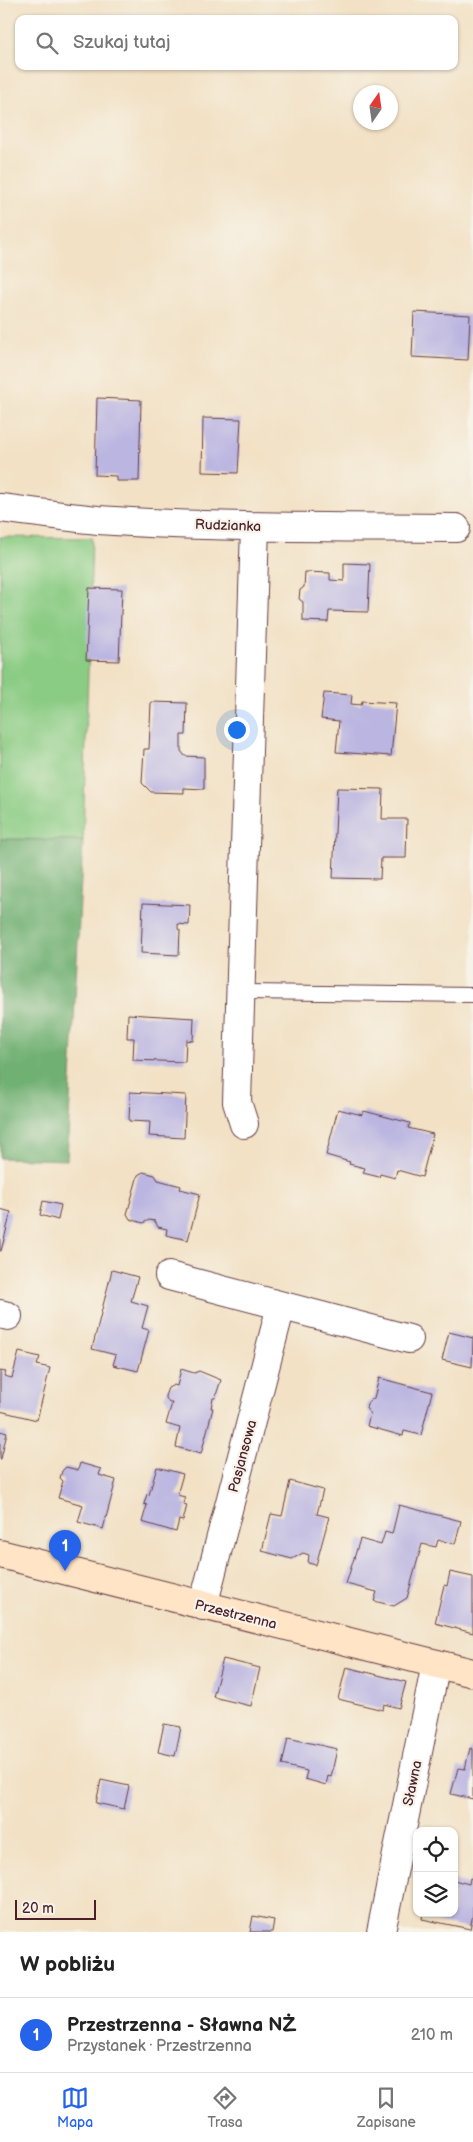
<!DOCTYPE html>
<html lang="pl">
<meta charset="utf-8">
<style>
body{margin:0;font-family:"Balsamiq Sans",sans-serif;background:#f2f2f2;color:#222}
.controls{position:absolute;right:15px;bottom:15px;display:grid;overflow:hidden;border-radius:10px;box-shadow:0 1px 4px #0004}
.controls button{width:45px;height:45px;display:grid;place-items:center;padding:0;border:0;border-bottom:1px solid #e0e0e0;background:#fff;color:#222;font:25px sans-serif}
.compass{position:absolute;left:353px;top:85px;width:45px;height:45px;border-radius:50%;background:#fff;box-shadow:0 1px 4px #0004;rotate:13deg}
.scale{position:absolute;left:15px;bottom:12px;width:81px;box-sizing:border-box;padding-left:5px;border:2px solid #4a1f2b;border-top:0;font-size:14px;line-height:18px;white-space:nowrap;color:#4a1f2b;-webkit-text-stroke:4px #f7f3e8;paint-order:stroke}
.you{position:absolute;left:236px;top:729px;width:18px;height:18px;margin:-12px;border:4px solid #fff;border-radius:50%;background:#1a73e8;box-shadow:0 0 0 8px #1a73e833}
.badge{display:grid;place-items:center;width:32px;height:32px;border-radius:50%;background:#2563eb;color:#fff;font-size:16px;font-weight:700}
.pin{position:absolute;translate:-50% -41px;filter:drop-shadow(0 1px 2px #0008)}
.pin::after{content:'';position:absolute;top:26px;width:18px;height:15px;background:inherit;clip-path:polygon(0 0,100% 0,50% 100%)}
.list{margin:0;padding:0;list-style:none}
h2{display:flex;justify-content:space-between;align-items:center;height:65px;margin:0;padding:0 20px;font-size:21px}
h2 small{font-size:16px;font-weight:400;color:#767676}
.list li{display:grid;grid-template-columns:32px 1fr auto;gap:15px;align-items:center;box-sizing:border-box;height:75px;padding:0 20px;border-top:1px solid #e0e0e0}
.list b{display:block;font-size:19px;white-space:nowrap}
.list p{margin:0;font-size:16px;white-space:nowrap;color:#767676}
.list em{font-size:16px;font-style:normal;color:#767676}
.icon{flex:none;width:28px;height:28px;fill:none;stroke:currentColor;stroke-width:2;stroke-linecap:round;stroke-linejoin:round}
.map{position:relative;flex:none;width:473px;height:1932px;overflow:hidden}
.search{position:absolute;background:#fff;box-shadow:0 1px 4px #0004;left:15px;right:15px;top:15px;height:55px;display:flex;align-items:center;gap:12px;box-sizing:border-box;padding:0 18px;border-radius:10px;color:#767676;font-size:19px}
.sheet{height:140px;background:#fff}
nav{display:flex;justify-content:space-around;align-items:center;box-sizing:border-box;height:70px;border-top:1px solid #e0e0e0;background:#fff;font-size:14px;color:#767676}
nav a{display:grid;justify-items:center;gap:2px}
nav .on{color:#2563eb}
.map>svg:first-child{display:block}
.green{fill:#8bcc84;stroke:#6a7658}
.forest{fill:#70b072;stroke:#5d684e}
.building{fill:#bbb6e1}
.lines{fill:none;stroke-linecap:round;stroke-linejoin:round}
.lane-casing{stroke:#633c42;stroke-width:16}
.street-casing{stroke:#633c42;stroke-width:30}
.secondary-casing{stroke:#633c42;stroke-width:30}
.lane{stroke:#fff;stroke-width:14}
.street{stroke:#fff;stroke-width:28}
.secondary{stroke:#ffe4c6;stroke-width:28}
.labels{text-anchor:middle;stroke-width:4.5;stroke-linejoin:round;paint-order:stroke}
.street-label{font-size:14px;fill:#4a1f2b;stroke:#f7f3e8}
</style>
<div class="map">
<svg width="473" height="1932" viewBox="0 0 473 1932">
<rect width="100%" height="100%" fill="#f7f3e8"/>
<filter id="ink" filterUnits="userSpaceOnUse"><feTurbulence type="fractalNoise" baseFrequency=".02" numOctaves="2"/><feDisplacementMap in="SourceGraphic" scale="10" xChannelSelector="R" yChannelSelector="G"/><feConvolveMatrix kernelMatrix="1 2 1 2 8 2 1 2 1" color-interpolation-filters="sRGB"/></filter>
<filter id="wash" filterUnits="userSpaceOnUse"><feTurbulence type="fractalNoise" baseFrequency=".0096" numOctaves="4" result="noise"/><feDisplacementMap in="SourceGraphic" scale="20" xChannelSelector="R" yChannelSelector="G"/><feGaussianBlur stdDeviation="1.12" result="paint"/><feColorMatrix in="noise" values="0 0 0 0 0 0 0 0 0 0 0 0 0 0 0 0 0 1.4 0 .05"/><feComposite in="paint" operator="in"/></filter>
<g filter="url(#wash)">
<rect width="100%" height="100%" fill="#f2e1c5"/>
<path class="green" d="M 0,537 L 92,538 L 83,840 L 0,839 Z"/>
<path class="forest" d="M 0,839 L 83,840 L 67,1160 L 0,1158 Z"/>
<g id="blocks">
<path class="building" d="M 414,312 L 470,315 L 468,360 L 412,357 Z
M 97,398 L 141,400 L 139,481 L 116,481 L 116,476 L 95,475 Z
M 203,418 L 241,419 L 238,473 L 202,472 Z
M 344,563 L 370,564 L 368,612 L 329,611 L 328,622 L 303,621 L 303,602 L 299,599 L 300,590 L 304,587 L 305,572 L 330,573 L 330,580 L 344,581 Z
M 89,588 L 122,589 L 119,661 L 86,660 Z
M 324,693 L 352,695 L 351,704 L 361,705 L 362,701 L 396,703 L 391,756 L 336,752 L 339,721 L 321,719 Z
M 151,702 L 187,703 L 186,735 L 181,735 L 181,751 L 185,756 L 204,757 L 204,789 L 184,788 L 184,793 L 151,792 L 142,783 L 144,749 L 149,749 Z
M 337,788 L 383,789 L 382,819 L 407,819 L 406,858 L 381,858 L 380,879 L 333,878 Z
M 143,903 L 190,905 L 189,925 L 178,924 L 178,929 L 180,930 L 179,955 L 141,953 Z
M 128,1014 L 194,1018 L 193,1041 L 186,1040 L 185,1062 L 133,1060 L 134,1038 L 127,1038 Z
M 130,1092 L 186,1095 L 184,1138 L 149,1136 L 150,1122 L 129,1121 Z
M 338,1109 L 362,1115 L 364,1111 L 410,1123 L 408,1128 L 433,1134 L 422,1177 L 397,1170 L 395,1178 L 380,1174 L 379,1177 L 363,1173 L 365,1168 L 349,1164 L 350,1162 L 326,1155 Z
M 143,1172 L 155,1175 L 158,1180 L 181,1186 L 180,1189 L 200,1194 L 188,1240 L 166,1235 L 167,1229 L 158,1227 L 155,1221 L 149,1220 L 143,1223 L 130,1219 L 127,1214 L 138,1175 Z
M 43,1201 L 61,1205 L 58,1220 L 40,1215 Z
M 0,1209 L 11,1212 L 1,1251 L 0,1251 Z
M 112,1270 L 138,1277 L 131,1301 L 148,1306 L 142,1328 L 149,1330 L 138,1371 L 113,1365 L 116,1355 L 92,1349 Z
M 449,1332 L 473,1338 L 472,1367 L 442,1360 Z
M 19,1352 L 40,1357 L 37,1365 L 50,1368 L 37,1420 L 0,1411 L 0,1371 L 6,1372 L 4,1376 L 12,1378 Z
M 181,1369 L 194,1373 L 199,1371 L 221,1380 L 215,1398 L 213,1398 L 211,1408 L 213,1408 L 201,1454 L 176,1447 L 180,1428 L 166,1424 L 172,1403 L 169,1403 L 165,1396 L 168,1388 L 174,1385 L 177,1386 Z
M 379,1378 L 432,1392 L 421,1435 L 404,1431 L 403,1436 L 367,1426 L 370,1414 L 366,1408 L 368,1402 L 374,1398 Z
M 0,1431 L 7,1433 L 1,1459 L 0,1459 Z
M 80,1463 L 101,1469 L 99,1475 L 116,1480 L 103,1529 L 78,1522 L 83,1505 L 58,1498 L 63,1481 L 60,1478 L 62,1471 L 66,1467 L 78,1470 Z
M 157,1467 L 183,1474 L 177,1495 L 185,1497 L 183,1504 L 187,1505 L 183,1521 L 179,1520 L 176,1532 L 142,1522 L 147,1505 L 144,1504 L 147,1494 L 149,1495 Z
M 290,1481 L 323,1490 L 317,1514 L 329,1517 L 316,1565 L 308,1563 L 309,1555 L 303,1553 L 292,1559 L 262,1551 L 271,1514 L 282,1516 Z
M 399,1505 L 461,1521 L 455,1544 L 438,1540 L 436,1547 L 422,1544 L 407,1598 L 394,1606 L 374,1601 L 377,1592 L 346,1584 L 360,1539 L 381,1545 L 385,1532 L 392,1534 Z
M 450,1572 L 473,1577 L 473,1633 L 435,1623 L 444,1585 L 447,1586 Z
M 223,1659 L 260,1668 L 251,1706 L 213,1697 Z
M 346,1667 L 406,1682 L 399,1708 L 384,1704 L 383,1710 L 338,1699 Z
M 164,1724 L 181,1727 L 175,1756 L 158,1752 Z
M 288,1738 L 337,1749 L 331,1777 L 328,1776 L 326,1785 L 305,1779 L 307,1771 L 282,1765 Z
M 470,1748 L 473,1749 L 473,1799 L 451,1794 L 458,1768 L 465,1769 Z
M 101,1780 L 129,1786 L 124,1809 L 96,1803 Z
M 470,1878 L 473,1879 L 473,1914 L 470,1929 L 422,1919 L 423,1913 L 454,1913 L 454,1880 L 469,1884 Z
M 253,1916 L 274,1920 L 272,1932 L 250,1932 Z"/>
</g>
</g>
<g filter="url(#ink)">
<use href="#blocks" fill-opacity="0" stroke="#633c42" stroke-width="1"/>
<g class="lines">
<defs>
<path id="lane" d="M 240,992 L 473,995"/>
<path id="street" d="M 0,508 C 33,512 65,517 98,520 C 217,528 337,527 456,528
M 244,1124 L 237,1102 L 255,527
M 169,1276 L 409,1339
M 0,1314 L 8,1316
M 203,1606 L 281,1306
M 381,1932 L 436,1664"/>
<path id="secondary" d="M 0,1554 L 473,1673"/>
</defs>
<use href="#lane" class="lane-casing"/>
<use href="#street" class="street-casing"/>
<use href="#secondary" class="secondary-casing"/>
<use href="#lane" class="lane"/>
<use href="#street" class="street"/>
<use href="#secondary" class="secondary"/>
</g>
</g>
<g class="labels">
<g class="street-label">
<text transform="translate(228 525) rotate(2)" y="5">Rudzianka</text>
<text transform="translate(242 1456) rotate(-75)" y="5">Pasjansowa</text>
<text transform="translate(236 1614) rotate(14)" y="5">Przestrzenna</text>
<text transform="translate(412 1783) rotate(-78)" y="5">Sławna</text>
</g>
</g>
</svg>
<div class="controls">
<button><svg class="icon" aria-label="locate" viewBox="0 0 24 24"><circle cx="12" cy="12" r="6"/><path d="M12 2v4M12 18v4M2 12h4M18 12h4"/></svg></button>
<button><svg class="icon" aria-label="layers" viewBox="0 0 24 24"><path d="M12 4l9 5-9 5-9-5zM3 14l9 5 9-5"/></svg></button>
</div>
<svg class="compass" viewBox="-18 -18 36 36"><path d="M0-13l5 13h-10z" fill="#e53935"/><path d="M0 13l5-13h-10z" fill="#767676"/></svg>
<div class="scale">20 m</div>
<div class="you"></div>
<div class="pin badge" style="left:65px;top:1571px">1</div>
<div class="search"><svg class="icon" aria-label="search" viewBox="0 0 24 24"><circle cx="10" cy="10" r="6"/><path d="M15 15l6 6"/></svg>Szukaj tutaj</div>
</div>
<section class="sheet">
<h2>W pobliżu<small></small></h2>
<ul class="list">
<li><span class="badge">1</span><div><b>Przestrzenna - Sławna NŻ</b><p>Przystanek · Przestrzenna</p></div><em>210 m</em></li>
</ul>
</section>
<nav>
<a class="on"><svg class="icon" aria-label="map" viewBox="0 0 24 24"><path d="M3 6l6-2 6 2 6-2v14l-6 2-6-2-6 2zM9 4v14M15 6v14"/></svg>Mapa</a>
<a><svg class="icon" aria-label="directions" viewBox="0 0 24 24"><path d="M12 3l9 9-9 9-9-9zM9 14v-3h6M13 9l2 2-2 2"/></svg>Trasa</a>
<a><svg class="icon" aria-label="saved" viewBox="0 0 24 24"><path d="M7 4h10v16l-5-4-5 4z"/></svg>Zapisane</a>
</nav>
